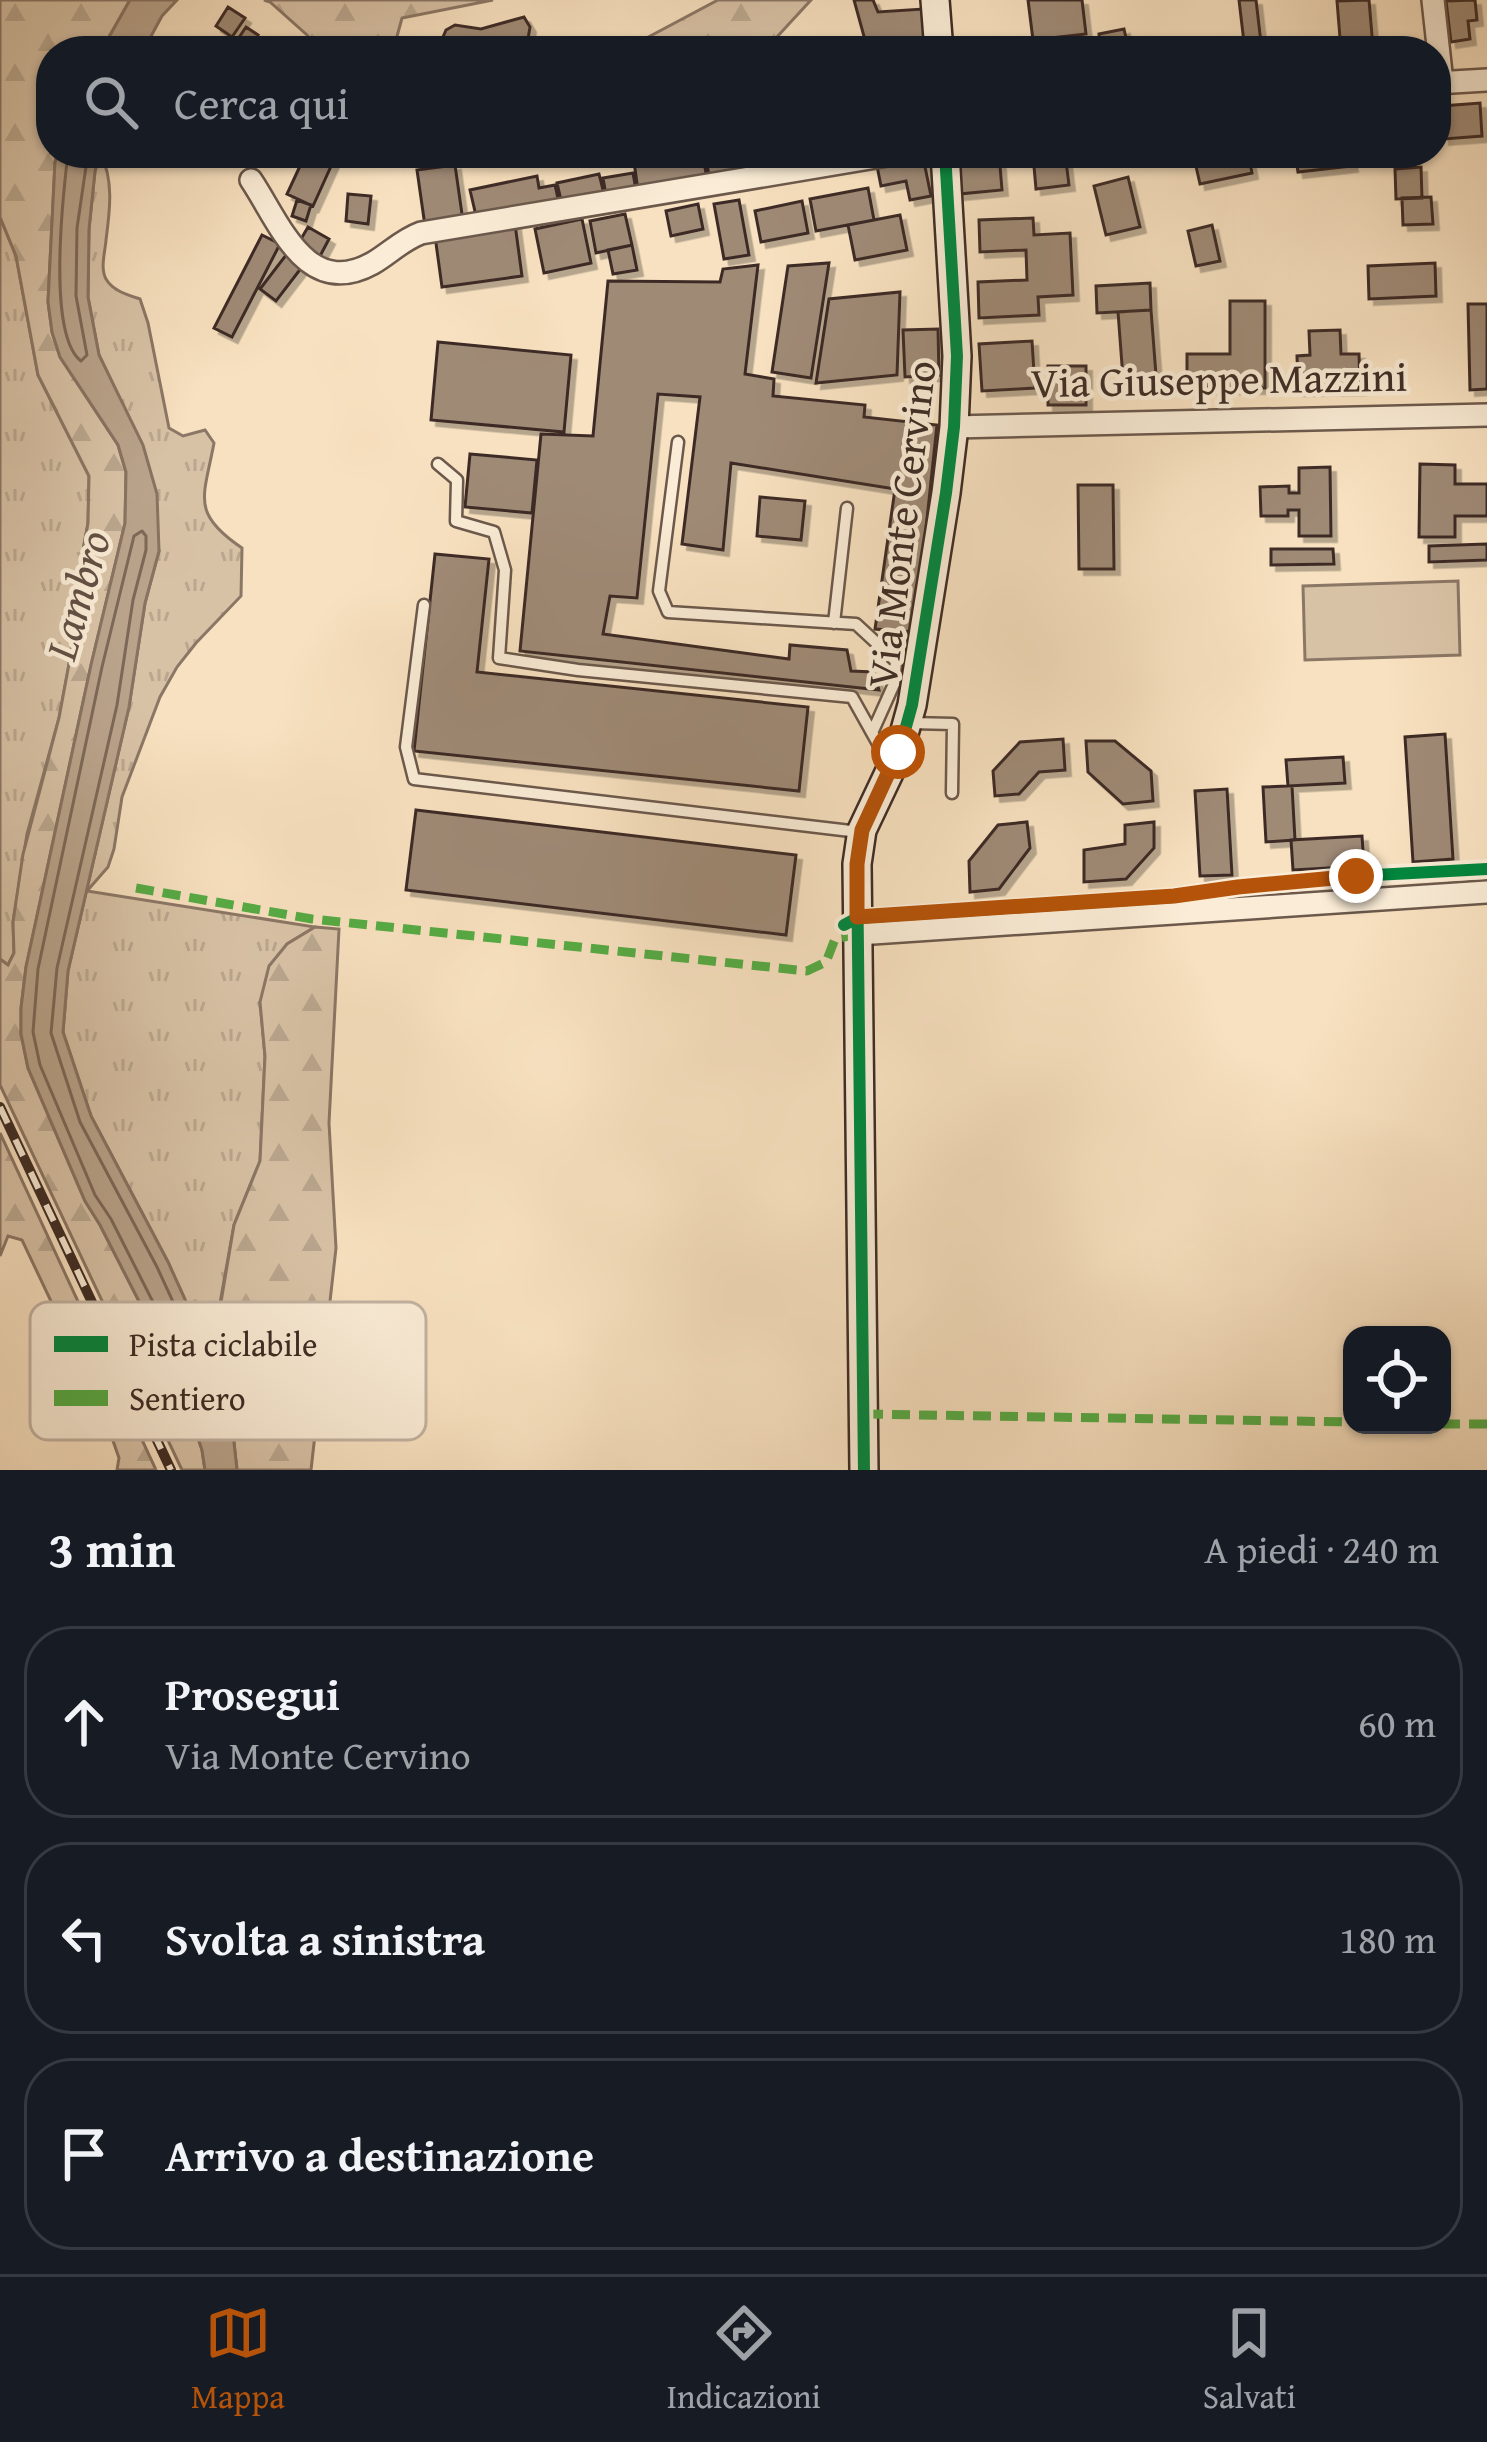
<!DOCTYPE html>
<html lang="it">
<meta charset="utf-8">
<style>
body{margin:0;font-family:"Gentium Book Plus",serif;background:#242831;color:#f1f3f6}
.controls{position:absolute;right:36px;bottom:36px;display:grid;overflow:hidden;border-radius:24px;box-shadow:0 3px 9px #0004}
.controls button{width:108px;height:108px;display:grid;place-items:center;padding:0;border:0;border-bottom:3px solid #363941;background:#171b24;color:#f1f3f6;font:60px sans-serif}
.stop{position:absolute;width:36px;height:36px;margin:-27px;border:9px solid #b45309;border-radius:50%;background:#fff}
.stop.end{background:#b45309;border-color:#fff;box-shadow:0 3px 12px #0008}
.list{margin:0;padding:0;list-style:none}
h2{display:flex;justify-content:space-between;align-items:center;height:156px;margin:0;padding:0 48px;font-size:51px}
h2 small{font-size:39px;font-weight:400;color:#9ea1a6}
.list li{display:grid;grid-template-columns:78px 1fr auto;gap:36px;align-items:center;box-sizing:border-box;height:192px;margin:0 24px 24px;padding:0 24px;border:3px solid #363941;border-radius:48px}
.list b{display:block;font-size:45px;white-space:nowrap}
.list p{margin:0;font-size:39px;white-space:nowrap;color:#9ea1a6}
.list em{font-size:39px;font-style:normal;color:#9ea1a6}
.icon{flex:none;width:66px;height:66px;fill:none;stroke:currentColor;stroke-width:2;stroke-linecap:round;stroke-linejoin:round}
.map{position:relative;flex:none;width:1487px;height:1470px;overflow:hidden}
.search{position:absolute;background:#171b24;box-shadow:0 3px 9px #0004;left:36px;right:36px;top:36px;height:132px;display:flex;align-items:center;gap:30px;box-sizing:border-box;padding:0 42px;border-radius:48px;color:#9ea1a6;font-size:45px}
.sheet{height:804px;background:#171b24}
nav{display:flex;justify-content:space-around;align-items:center;box-sizing:border-box;height:168px;border-top:3px solid #363941;background:#171b24;font-size:33px;color:#9ea1a6}
nav a{display:grid;justify-items:center;gap:6px}
nav .on{color:#b45309}
.map>svg:first-child{display:block}
.grass{fill:url(#grass-tufts);stroke:#8b7766;stroke-width:3}
.forest{fill:url(#forest-firs);stroke:#8b7766;stroke-width:3}
.park{fill:#d8c2a6;stroke:#8b7766;stroke-width:3}
.water{fill:#b9a38b;stroke:#887362;stroke-width:3}
.lines{fill:none;stroke-linecap:round;stroke-linejoin:round}
.shore{stroke:#7c6858;stroke-width:3}
.building{fill:#9f8a76;stroke:#3e2c25;stroke-width:3;filter:url(#shadow)}
.lane-casing{stroke:#6c594c;stroke-width:15}
.street-casing{stroke:#6c594c;stroke-width:26}
.secondary-casing{stroke:#3e2c25;stroke-width:32}
.lane{stroke:#faecd6;stroke-width:10}
.street{stroke:#faecd6;stroke-width:21}
.secondary{stroke:#faecd6;stroke-width:27}
.rail-casing{stroke:#3e2c25;stroke-width:10}
.rail{stroke:#faecd6;stroke-width:6;stroke-dasharray:18;stroke-linecap:butt}
.quiet{stroke:#55ab44;stroke-width:9;stroke-dasharray:18 9;stroke-linecap:butt}
.cycleway-casing{stroke:#faecd6;stroke-width:20}
.cycleway{stroke:#00873e;stroke-width:12}
.route{stroke:#b45309;stroke-width:15}
.labels{text-anchor:middle;stroke-width:9;stroke-linejoin:round;paint-order:stroke}
.street-label{font-size:42px;fill:#3e2c25;stroke:#faecd6}
.water-label{font-size:45px;font-style:italic;fill:#635044;stroke:#faecd6}
.key{fill:#faecd6;stroke:#c2b2a1;stroke-width:3}
.key-label{font-size:33px;fill:#3e2c25}
</style>
<div class="map">
<svg width="1487" height="1470" viewBox="0 0 1487 1470">
<defs>
<pattern id="grass-tufts" width="24" height="20" patternUnits="userSpaceOnUse" patternTransform="scale(3)"><rect width="24" height="20" fill="#d8c2a6"/><path d="M3 7l-1-3M5 7V3M7 7l1-3M15 17l-1-3M17 17v-4M19 17l1-3" fill="none" stroke="#baa78f"/></pattern>
<pattern id="forest-firs" width="22" height="20" patternUnits="userSpaceOnUse" patternTransform="scale(3)"><rect width="22" height="20" fill="#d8c2a6"/><path d="M5 1l3.5 6h-7zM16 11l3.5 6h-7z" fill="#baa78f"/></pattern>
<filter id="shadow"><feDropShadow dx="5.5" dy="5.5" stdDeviation="0" flood-color="#0004"/></filter>
</defs>
<rect width="100%" height="100%" fill="#f8e1c0"/>
<filter id="stains"><feTurbulence type="fractalNoise" baseFrequency=".00167" numOctaves="4"/><feColorMatrix values="0 0 0 0 .2 0 0 0 0 .09 0 0 0 0 .02 0 0 0 .5 -.17"/></filter>
<radialGradient id="worn" r=".72"><stop offset=".6" stop-color="#630" stop-opacity="0"/><stop offset="1" stop-color="#630" stop-opacity=".3"/></radialGradient>
<path class="grass" d="M 100,153 C 114,179 110,210 106,240 C 105,253 100,268 106,279 C 113,291 128,295 140,299 L 148,323 L 169,428 L 183,436 L 205,430 L 214,443 C 204,497 190,513 242,548 L 241,596 L 196,643 L 177,667 L 160,697 L 122,797 L 114,849 L 108,867 L 87,891 L 315,927 L 287,944 L 260,1002 L 265,1056 L 260,1161 L 234,1225 L 220,1303 L 197,1326 L 168,1262 L 91,1116 L 63,1032 L 68,971 L 129,707 L 145,603 L 159,551 L 118,395 L 99,355 L 88,297 L 89,229 L 95,171 Z
M 0,217 L 16,256 L 38,375 L 89,476 L 88,523 L 81,561 L 77,621 L 59,718 L 27,834 L 13,922 L 14,953 L 8,965 L 0,959 Z"/>
<path class="forest" d="M 0,0 L 130,0 L 101,51 L 51,51 L 51,153 L 58,153 L 55,162 L 48,302 L 52,332 L 60,357 L 118,445 L 126,472 L 125,523 L 91,665 L 26,967 L 21,1008 L 21,1034 L 28,1068 L 85,1201 L 100,1225 L 145,1313 L 193,1423 L 202,1450 L 205,1470 L 182,1470 L 0,1085 L 0,959 L 8,965 L 14,953 L 13,922 L 23,854 L 59,718 L 77,621 L 81,561 L 88,523 L 89,476 L 38,375 L 16,256 L 0,217 Z
M 264,0 L 493,0 L 402,18 L 393,51 L 318,51 L 307,35 L 270,2 Z
M 718,0 L 811,0 L 764,51 L 622,51 Z
M 315,927 L 339,929 L 329,1123 L 336,1248 L 311,1470 L 237,1470 L 231,1415 L 197,1326 L 221,1302 L 234,1225 L 260,1161 L 265,1056 L 260,1002 L 269,966 L 287,944 Z
M 0,1133 L 156,1470 L 117,1470 L 119,1458 L 104,1415 L 80,1386 L 58,1316 L 22,1240 L 8,1236 L 0,1256 Z"/>
<path class="park" d="M 1458,581 L 1460,655 L 1305,660 L 1303,586 Z"/>
<path class="water" d="M 130,0 L 177,0 L 162,16 L 143,51 L 101,51 Z
M 58,153 L 100,153 L 95,171 L 89,229 L 88,297 L 99,355 L 143,445 L 157,494 L 159,551 L 145,603 L 129,707 L 68,971 L 63,1032 L 91,1116 L 168,1262 L 197,1326 L 231,1415 L 237,1470 L 205,1470 L 202,1450 L 193,1423 L 145,1313 L 100,1225 L 85,1201 L 28,1068 L 21,1034 L 21,1008 L 26,967 L 91,665 L 125,523 L 126,472 L 118,445 L 60,357 L 52,332 L 48,302 L 55,162 Z"/>
<g class="lines">
<path class="shore" d="M 68,153 C 63,195 47,335 81,361 L 87,355 L 76,296 L 77,228 L 88,153
M 142,531 L 146,536 L 146,550 L 133,600 L 117,705 L 57,968 L 51,1033 L 80,1122 L 157,1267 L 186,1330 L 219,1418 L 221,1433 L 215,1438 L 209,1435 L 156,1308 L 111,1219 L 95,1195 L 40,1065 L 33,1032 L 38,969 L 102,667 L 134,536 Z"/>
</g>
<path class="building" d="M 854,0 L 873,0 L 878,12 L 923,9 L 927,48 L 868,51 Z
M 1028,0 L 1082,0 L 1086,34 L 1033,40 Z
M 1239,0 L 1256,0 L 1262,51 L 1245,51 Z
M 1369,0 L 1373,47 L 1341,50 L 1337,1 Z
M 1475,0 L 1477,20 L 1468,21 L 1470,39 L 1451,42 L 1446,1 Z
M 228,7 L 245,18 L 232,37 L 216,26 Z
M 524,17 L 530,27 L 528,39 L 522,41 L 528,51 L 458,51 L 458,48 L 448,45 L 443,37 L 446,30 L 455,25 L 481,29 Z
M 246,27 L 258,35 L 247,51 L 230,51 Z
M 1124,29 L 1129,51 L 1085,51 L 1100,46 L 1099,34 Z
M 1480,103 L 1482,136 L 1444,139 L 1442,106 Z
M 306,153 L 337,153 L 313,206 L 287,194 Z
M 686,153 L 702,153 L 707,178 L 638,190 L 634,162 Z
M 705,153 L 778,153 L 781,168 L 710,181 Z
M 1065,153 L 1069,185 L 1036,189 L 1033,155 Z
M 1193,153 L 1248,153 L 1252,173 L 1200,184 Z
M 1295,153 L 1350,153 L 1352,166 L 1298,172 Z
M 999,154 L 1002,190 L 959,194 L 957,157 Z
M 923,157 L 931,196 L 910,200 L 906,181 L 881,186 L 877,166 Z
M 455,165 L 463,221 L 425,226 L 417,170 Z
M 1421,167 L 1422,198 L 1396,199 L 1395,169 Z
M 633,173 L 636,190 L 606,195 L 603,178 Z
M 599,174 L 604,194 L 562,204 L 557,183 Z
M 537,176 L 539,188 L 555,185 L 559,203 L 477,220 L 470,190 Z
M 1128,177 L 1140,227 L 1106,235 L 1094,186 Z
M 868,188 L 874,220 L 816,231 L 810,199 Z
M 348,194 L 371,196 L 368,224 L 346,221 Z
M 1431,197 L 1433,224 L 1403,225 L 1402,198 Z
M 297,200 L 311,205 L 306,221 L 292,216 Z
M 739,200 L 749,255 L 724,259 L 714,204 Z
M 802,201 L 808,233 L 761,242 L 755,211 Z
M 698,204 L 703,229 L 671,236 L 666,211 Z
M 625,214 L 632,245 L 596,253 L 590,221 Z
M 900,215 L 907,250 L 855,260 L 848,225 Z
M 1033,218 L 1034,235 L 1070,233 L 1073,295 L 1038,297 L 1039,315 L 979,318 L 978,282 L 1027,280 L 1026,250 L 980,252 L 979,220 Z
M 582,219 L 591,263 L 544,273 L 535,229 Z
M 515,224 L 522,276 L 442,287 L 435,236 Z
M 1212,225 L 1220,261 L 1196,266 L 1188,231 Z
M 308,227 L 329,239 L 319,258 L 297,246 Z
M 262,235 L 280,244 L 232,337 L 214,328 Z
M 632,245 L 637,270 L 613,274 L 608,250 Z
M 286,255 L 302,267 L 276,301 L 260,289 Z
M 829,263 L 811,378 L 772,372 L 788,266 Z
M 1435,263 L 1436,296 L 1369,299 L 1368,266 Z
M 758,265 L 745,374 L 774,379 L 773,396 L 865,405 L 864,417 L 937,425 L 915,632 L 875,629 L 895,489 L 731,463 L 723,550 L 682,544 L 700,397 L 658,394 L 637,598 L 610,596 L 603,634 L 789,659 L 790,645 L 847,650 L 851,671 L 874,672 L 879,690 L 520,651 L 541,434 L 593,436 L 608,281 L 720,282 L 723,269 Z
M 1150,283 L 1151,310 L 1097,313 L 1096,286 Z
M 900,292 L 897,375 L 816,383 L 829,299 Z
M 1230,301 L 1265,301 L 1265,388 L 1187,388 L 1187,354 L 1230,354 Z
M 1468,304 L 1487,304 L 1487,389 L 1470,390 Z
M 1151,310 L 1156,375 L 1123,378 L 1118,312 Z
M 938,329 L 939,375 L 905,377 L 903,330 Z
M 1340,330 L 1341,354 L 1359,354 L 1360,389 L 1298,390 L 1297,356 L 1310,355 L 1309,331 Z
M 1032,341 L 1035,388 L 982,391 L 979,344 Z
M 438,342 L 571,355 L 564,432 L 431,420 Z
M 1048,366 L 1086,366 L 1086,405 L 1048,405 Z
M 470,454 L 537,460 L 532,513 L 465,507 Z
M 1420,464 L 1455,465 L 1455,484 L 1487,484 L 1487,516 L 1455,516 L 1455,537 L 1419,537 Z
M 1330,467 L 1331,536 L 1299,536 L 1299,510 L 1288,510 L 1288,516 L 1261,516 L 1260,487 L 1289,486 L 1289,493 L 1299,493 L 1299,468 Z
M 1078,485 L 1113,485 L 1114,569 L 1079,569 Z
M 760,497 L 805,501 L 801,540 L 757,536 Z
M 1487,544 L 1487,560 L 1429,562 L 1429,546 Z
M 1271,549 L 1333,549 L 1334,564 L 1271,565 Z
M 435,554 L 489,559 L 477,672 L 808,707 L 799,791 L 414,751 Z
M 1445,734 L 1453,859 L 1413,862 L 1405,737 Z
M 1063,739 L 1065,770 L 1039,772 L 1019,794 L 995,796 L 993,771 L 1020,742 Z
M 1086,741 L 1115,741 L 1151,771 L 1153,801 L 1123,804 L 1088,772 Z
M 1343,757 L 1345,783 L 1288,786 L 1286,760 Z
M 1288,786 L 1292,786 L 1295,840 L 1266,842 L 1263,787 Z
M 1227,789 L 1232,875 L 1200,876 L 1195,791 Z
M 416,810 L 796,855 L 786,935 L 406,890 Z
M 1027,822 L 1030,848 L 999,889 L 970,892 L 969,861 L 998,825 Z
M 1154,822 L 1154,848 L 1126,879 L 1084,882 L 1084,850 L 1125,844 L 1125,825 Z
M 1362,836 L 1364,866 L 1293,870 L 1291,840 Z"/>
<g class="lines">
<defs>
<path id="lane" d="M 678,442 L 659,591 L 668,612 L 856,624 L 896,661 L 894,684 L 872,733
M 438,464 L 457,480 L 456,521 L 494,532 L 505,570 L 499,658 L 578,670 L 852,697 L 890,765
M 424,605 L 406,747 L 414,779 L 859,832
M 834,623 L 847,508
M 911,723 L 953,724 L 952,793"/>
<path id="street" d="M 1433,0 L 1442,82
M 1436,83 L 1487,80
M 251,180 C 280,223 306,300 373,263 C 390,253 402,240 421,233 L 900,153
M 954,427 L 1487,415
M 858,934 L 1487,892"/>
<path id="secondary" d="M 935,0 L 939,51
M 864,1470 L 857,864 L 862,830 L 899,752 L 912,705 L 946,493 L 954,427 L 957,356 L 945,153"/>
</defs>
<use href="#lane" class="lane-casing"/>
<use href="#street" class="street-casing"/>
<use href="#secondary" class="secondary-casing"/>
<use href="#lane" class="lane"/>
<use href="#street" class="street"/>
<use href="#secondary" class="secondary"/>
<defs>
<path id="rail" d="M 0,1107 L 171,1470"/>
</defs>
<use href="#rail" class="rail-casing"/>
<use href="#rail" class="rail"/>
<path class="quiet" d="M 136,888 L 312,919 L 807,971 L 826,962 L 835,939 L 858,934
M 865,1414 L 1352,1422
M 1442,1424 L 1487,1424"/>
<defs>
<path id="cycleway" d="M 844,925 L 857,918 L 1174,897 L 1238,887 L 1356,876 L 1487,869
M 864,1470 L 857,864 L 862,830 L 899,752 L 912,705 L 946,493 L 954,427 L 957,356 L 945,153"/>
</defs>
<use href="#cycleway" class="cycleway-casing"/>
<use href="#cycleway" class="cycleway"/>
</g>
<g class="lines">
<path class="route" d="M 898,752 L 862,830 L 857,864 L 857,917 L 1174,896 L 1238,887 L 1356,876"/>
</g>
<g class="labels">
<g class="street-label">
<text transform="translate(1219 379) rotate(-1)" y="15">Via Giuseppe Mazzini</text>
<text transform="translate(901 524) rotate(-83)" y="15">Via Monte Cervino</text>
</g>
<g class="water-label">
<text transform="translate(77 595) rotate(-74)" y="16">Lambro</text>
</g>
</g>
<rect x="30" y="1302" width="396" height="138" rx="18" class="key"/>
<rect x="54" y="1336" width="54" height="16" fill="#00873e"/>
<rect x="54" y="1390" width="54" height="16" fill="#55ab44"/>
<g class="key-label">
<text x="129" y="1356">Pista ciclabile</text>
<text x="129" y="1410">Sentiero</text>
</g>
<rect width="100%" height="100%" filter="url(#stains)"/>
<rect width="100%" height="100%" fill="url(#worn)"/>
</svg>
<div class="controls">
<button><svg class="icon" aria-label="locate" viewBox="0 0 24 24"><circle cx="12" cy="12" r="6"/><path d="M12 2v4M12 18v4M2 12h4M18 12h4"/></svg></button>
</div>
<div class="stop" style="left:898px;top:752px"></div>
<div class="stop end" style="left:1356px;top:876px"></div>
<div class="search"><svg class="icon" aria-label="search" viewBox="0 0 24 24"><circle cx="10" cy="10" r="6"/><path d="M15 15l6 6"/></svg>Cerca qui</div>
</div>
<section class="sheet">
<h2>3 min<small>A piedi · 240 m</small></h2>
<ul class="list">
<li><svg class="icon" aria-label="ahead" viewBox="0 0 24 24"><path d="M12 20V5M6 11l6-6 6 6"/></svg><div><b>Prosegui</b><p>Via Monte Cervino</p></div><em>60 m</em></li>
<li><svg class="icon" aria-label="left" viewBox="0 0 24 24"><path d="M17 20v-9H6M10 6l-5 5 5 5"/></svg><div><b>Svolta a sinistra</b></div><em>180 m</em></li>
<li><svg class="icon" aria-label="arrive" viewBox="0 0 24 24"><path d="M6 21V4h12l-3 4 3 4H6"/></svg><div><b>Arrivo a destinazione</b></div></li>
</ul>
</section>
<nav>
<a class="on"><svg class="icon" aria-label="map" viewBox="0 0 24 24"><path d="M3 6l6-2 6 2 6-2v14l-6 2-6-2-6 2zM9 4v14M15 6v14"/></svg>Mappa</a>
<a><svg class="icon" aria-label="directions" viewBox="0 0 24 24"><path d="M12 3l9 9-9 9-9-9zM9 14v-3h6M13 9l2 2-2 2"/></svg>Indicazioni</a>
<a><svg class="icon" aria-label="saved" viewBox="0 0 24 24"><path d="M7 4h10v16l-5-4-5 4z"/></svg>Salvati</a>
</nav>
